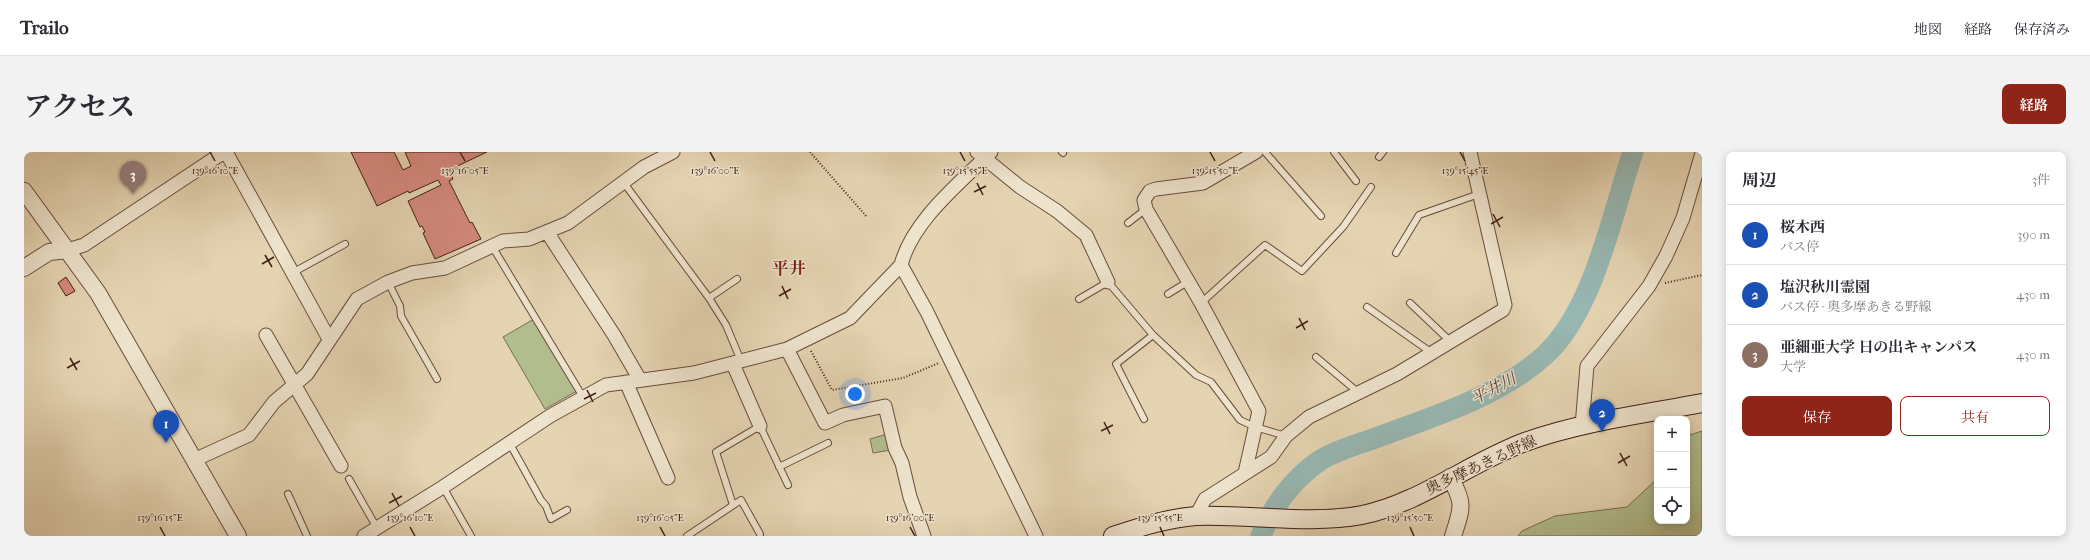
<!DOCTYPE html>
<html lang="ja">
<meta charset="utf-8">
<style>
body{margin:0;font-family:"IM FELL French Canon","Noto Serif JP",serif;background:#f2f2f3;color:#2b2b33}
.controls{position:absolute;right:12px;bottom:12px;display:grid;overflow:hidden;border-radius:8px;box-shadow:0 2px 10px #0003}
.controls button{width:36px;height:36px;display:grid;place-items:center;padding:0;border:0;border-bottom:1px solid #e1e1e2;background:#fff;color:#2b2b33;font:20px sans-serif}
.you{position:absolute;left:831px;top:242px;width:14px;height:14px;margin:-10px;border:3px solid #fff;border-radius:50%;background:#1a73e8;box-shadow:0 0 0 6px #1a73e833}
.badge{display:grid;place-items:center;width:26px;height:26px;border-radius:50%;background:#8f2418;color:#fff;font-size:13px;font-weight:700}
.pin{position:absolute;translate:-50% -33px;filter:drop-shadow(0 1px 2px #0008)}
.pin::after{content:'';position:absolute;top:21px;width:14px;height:12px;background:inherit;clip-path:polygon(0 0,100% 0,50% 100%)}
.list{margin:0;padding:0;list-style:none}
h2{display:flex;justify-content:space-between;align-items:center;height:52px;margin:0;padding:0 16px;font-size:17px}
h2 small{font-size:13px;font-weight:400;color:#7c7c81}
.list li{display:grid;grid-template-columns:26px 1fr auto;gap:12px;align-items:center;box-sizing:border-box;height:60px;padding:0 16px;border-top:1px solid #e1e1e2}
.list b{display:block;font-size:15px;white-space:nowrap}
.list p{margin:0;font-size:13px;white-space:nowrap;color:#7c7c81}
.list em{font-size:13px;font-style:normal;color:#7c7c81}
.actions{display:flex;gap:8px;padding:12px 16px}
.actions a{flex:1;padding:9px 0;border:1px solid #8f2418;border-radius:8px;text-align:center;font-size:14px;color:#8f2418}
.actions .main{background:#8f2418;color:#fff}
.icon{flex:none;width:22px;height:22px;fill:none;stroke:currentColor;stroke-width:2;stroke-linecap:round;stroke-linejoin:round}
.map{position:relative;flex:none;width:1678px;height:384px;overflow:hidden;border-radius:8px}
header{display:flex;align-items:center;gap:24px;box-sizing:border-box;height:56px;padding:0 20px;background:#fff;border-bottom:1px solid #e1e1e2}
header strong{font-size:19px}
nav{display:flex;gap:22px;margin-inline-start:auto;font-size:14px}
.intro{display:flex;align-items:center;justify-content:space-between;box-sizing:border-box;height:96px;padding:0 24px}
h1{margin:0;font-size:28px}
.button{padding:10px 18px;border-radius:8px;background:#8f2418;color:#fff;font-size:14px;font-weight:700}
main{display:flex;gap:24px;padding:0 24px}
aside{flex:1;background:#fff;border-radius:8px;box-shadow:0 2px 10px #0003}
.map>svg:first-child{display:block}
.green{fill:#b2bd8e;stroke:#786e51}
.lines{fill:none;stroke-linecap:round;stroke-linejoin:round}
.river{stroke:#97b7b2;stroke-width:21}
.building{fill:#d5897d;stroke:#3f1f14}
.service-casing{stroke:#684c3c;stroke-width:8}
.minor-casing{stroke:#684c3c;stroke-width:15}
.tertiary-casing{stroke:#684c3c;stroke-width:18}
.secondary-casing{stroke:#3f1f14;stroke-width:20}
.path{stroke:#3f1f14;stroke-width:2;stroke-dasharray:1 2;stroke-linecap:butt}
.service{stroke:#eee3cd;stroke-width:6}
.minor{stroke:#eee3cd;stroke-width:13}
.tertiary{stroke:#eee3cd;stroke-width:16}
.secondary{stroke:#eee3cd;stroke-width:18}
.ticks{fill:none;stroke:#3f1f14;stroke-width:1.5}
.labels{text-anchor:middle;stroke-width:3;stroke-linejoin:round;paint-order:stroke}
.street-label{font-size:15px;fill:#3f1f14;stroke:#eee3cd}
.water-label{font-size:16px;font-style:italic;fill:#55453c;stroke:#eee3cd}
.quarter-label{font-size:17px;font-weight:bold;fill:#7a1f14;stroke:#eee3cd}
.ticks-label{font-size:10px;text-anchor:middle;fill:#3f1f14;stroke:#eee3cd;stroke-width:3;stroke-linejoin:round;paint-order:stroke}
</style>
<header>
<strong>Trailo</strong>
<nav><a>地図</a><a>経路</a><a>保存済み</a></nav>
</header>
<div class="intro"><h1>アクセス</h1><a class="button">経路</a></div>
<main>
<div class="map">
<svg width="1678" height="384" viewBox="0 0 1678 384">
<rect width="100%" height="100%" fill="#e5d4b2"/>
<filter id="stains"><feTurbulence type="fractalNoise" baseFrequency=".005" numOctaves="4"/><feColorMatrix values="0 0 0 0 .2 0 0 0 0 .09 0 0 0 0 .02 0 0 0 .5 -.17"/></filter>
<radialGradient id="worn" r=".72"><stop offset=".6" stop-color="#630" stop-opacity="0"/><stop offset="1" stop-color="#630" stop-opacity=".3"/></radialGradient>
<path class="green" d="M 510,167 L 553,239 L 521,257 L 479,185 Z
M 1678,279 L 1678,384 L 1494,384 L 1498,379 L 1531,364 L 1603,355 L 1633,327 L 1633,369 L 1663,369 L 1663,284 Z
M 863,282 L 867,298 L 849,301 L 846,287 Z"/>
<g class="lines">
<path class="river" d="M 1237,384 C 1248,355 1269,327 1295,309 C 1314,297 1336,292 1357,284 C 1413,263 1476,244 1521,203 C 1570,158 1588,62 1609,0"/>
</g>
<path class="building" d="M 327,0 L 370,0 L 379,18 L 387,14 L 381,0 L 463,0 L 425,18 L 429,27 L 425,29 L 446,71 L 448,70 L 457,87 L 411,107 L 399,81 L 401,80 L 398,74 L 396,75 L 384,49 L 417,33 L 414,28 L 385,41 L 384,39 L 353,54 Z
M 42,125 L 51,139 L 42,144 L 34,131 Z"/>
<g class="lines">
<defs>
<path id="service" d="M 1038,0 L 1039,1
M 1241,0 L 1297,64
M 1310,0 L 1332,29
M 1355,5 L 1359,0
M 600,31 L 685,146 L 702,173 L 717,209
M 1104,71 L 1122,57
M 468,94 L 559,245
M 1372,101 L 1395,63 L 1455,42
M 268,121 L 321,92
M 364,130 L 376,154 L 377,164 L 413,227
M 1144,142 L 1165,129
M 685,146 L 713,127
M 1055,147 L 1084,130 L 1129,183 L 1172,223 L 1187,230 L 1216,268 L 1231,275 L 1262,284
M 1177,151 L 1241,93 L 1278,119 L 1319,75 L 1347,35
M 1386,151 L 1427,190
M 1343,155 L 1408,201
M 1292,205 L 1335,241
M 1120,267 L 1092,212 L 1129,183
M 486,292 L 517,348 L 522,354 L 527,367 L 543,358
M 755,315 L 804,291
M 325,327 L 353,376
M 419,335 L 447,384
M 264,342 L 283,384
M 709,353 L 692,300 L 736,274 L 764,333
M 663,384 L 717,348 L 736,382"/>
<path id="minor" d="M 202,0 L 305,187
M 953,0 L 996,35 L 1033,59 L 1062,83 L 1084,130
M 523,80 L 590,183 L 616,228
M 44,98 L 60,93 L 200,0
M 877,113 L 903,160 L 1012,384
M 242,183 L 317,314
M 763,197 L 801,271 L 819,263 L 861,254 L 871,296 L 878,311 L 886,345 L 900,384
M 709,212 L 736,274
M 602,230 L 644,326
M 1558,274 L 1563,214 L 1625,134 L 1642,104 L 1659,66 L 1678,1
M 170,308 L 225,283 L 250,250 L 283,222 L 333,147 L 364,130 L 388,121 L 421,116 L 479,89 L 505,87 L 544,71 L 620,15 L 649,0
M 1221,321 L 1235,259 L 1177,151 L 1122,57 L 1120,48 L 1126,39 L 1132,37 L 1179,31 L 1232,0
M 1172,364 L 1181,347 L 1247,305 L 1262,284 L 1285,265 L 1373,222 L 1479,158 L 1481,153 L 1446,0
M 340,384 L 419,335 L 526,264 L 582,233 L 670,221 L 763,197 L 826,166 L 877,113 C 888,69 936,31 967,0"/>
<path id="tertiary" d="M 0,39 L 74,141 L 214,384
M 0,116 L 25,100 L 44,98
M 1426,325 C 1441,352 1438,356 1429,384"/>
<path id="secondary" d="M 1089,384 C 1116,375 1144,366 1172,364 C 1227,362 1284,373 1338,363 C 1394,352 1447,310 1501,290 C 1557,270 1619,262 1678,251"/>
</defs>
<use href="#service" class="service-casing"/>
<use href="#minor" class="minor-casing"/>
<use href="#tertiary" class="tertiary-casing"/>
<use href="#secondary" class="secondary-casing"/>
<path class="path" d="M 786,0 L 842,64
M 1641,131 L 1678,123
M 787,199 L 808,238 L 879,226 L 915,211"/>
<use href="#service" class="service"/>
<use href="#minor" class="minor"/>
<use href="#tertiary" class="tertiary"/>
<use href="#secondary" class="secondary"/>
</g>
<path class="ticks" d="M 186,0 L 191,9M 436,0 L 441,9M 686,0 L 691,9M 936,0 L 941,9M 1186,0 L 1191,9M 1436,0 L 1441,9M 953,31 L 959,43M 950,40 L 962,34M 1469,62 L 1476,75M 1467,72 L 1479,65M 241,103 L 248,115M 238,112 L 250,105M 758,134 L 764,147M 755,144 L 767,137M 1275,166 L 1281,178M 1272,176 L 1284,169M 46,206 L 53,218M 43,216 L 56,209M 563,238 L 569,250M 560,247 L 572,241M 1080,270 L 1086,282M 1077,279 L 1089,273M 1596,301 L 1603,314M 1594,311 L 1606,304M 368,341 L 375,354M 365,351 L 378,344M 136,375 L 141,384M 386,375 L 391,384M 636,375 L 641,384M 886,375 L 891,384M 1136,375 L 1140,384M 1386,375 L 1390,384"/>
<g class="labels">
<g class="street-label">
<text transform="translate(1457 313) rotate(-25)" y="5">奥多摩あきる野線</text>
</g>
<g class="water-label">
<text transform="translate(1469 236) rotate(-28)" y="6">平井川</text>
</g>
<g class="quarter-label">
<text x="765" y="122">平井</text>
</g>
</g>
<g class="ticks-label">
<text x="191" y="22">139°16'10"E</text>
<text x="441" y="22">139°16'05"E</text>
<text x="691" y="22">139°16'00"E</text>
<text x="941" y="22">139°15'55"E</text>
<text x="1191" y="22">139°15'50"E</text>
<text x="1441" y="22">139°15'45"E</text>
<text x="136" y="369">139°16'15"E</text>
<text x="386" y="369">139°16'10"E</text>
<text x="636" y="369">139°16'05"E</text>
<text x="886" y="369">139°16'00"E</text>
<text x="1136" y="369">139°15'55"E</text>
<text x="1386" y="369">139°15'50"E</text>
</g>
<rect width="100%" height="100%" filter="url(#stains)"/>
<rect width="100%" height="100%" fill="url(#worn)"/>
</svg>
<div class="controls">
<button>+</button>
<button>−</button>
<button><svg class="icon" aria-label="locate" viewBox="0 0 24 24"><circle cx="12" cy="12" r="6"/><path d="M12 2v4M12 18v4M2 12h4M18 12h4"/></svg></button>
</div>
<div class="you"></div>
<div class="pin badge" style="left:142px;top:291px;background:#1a4fb4">1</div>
<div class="pin badge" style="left:1578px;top:280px;background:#1a4fb4">2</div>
<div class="pin badge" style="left:109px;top:42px;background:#8d6e63">3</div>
</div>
<aside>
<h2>周辺<small>3件</small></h2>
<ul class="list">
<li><span class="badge" style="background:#1a4fb4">1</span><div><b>桜木西</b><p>バス停</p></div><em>390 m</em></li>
<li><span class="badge" style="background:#1a4fb4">2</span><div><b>塩沢秋川霊園</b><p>バス停 · 奥多摩あきる野線</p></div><em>430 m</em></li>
<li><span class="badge" style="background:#8d6e63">3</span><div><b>亜細亜大学 日の出キャンパス</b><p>大学</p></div><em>430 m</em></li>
</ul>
<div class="actions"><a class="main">保存</a><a>共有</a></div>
</aside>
</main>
